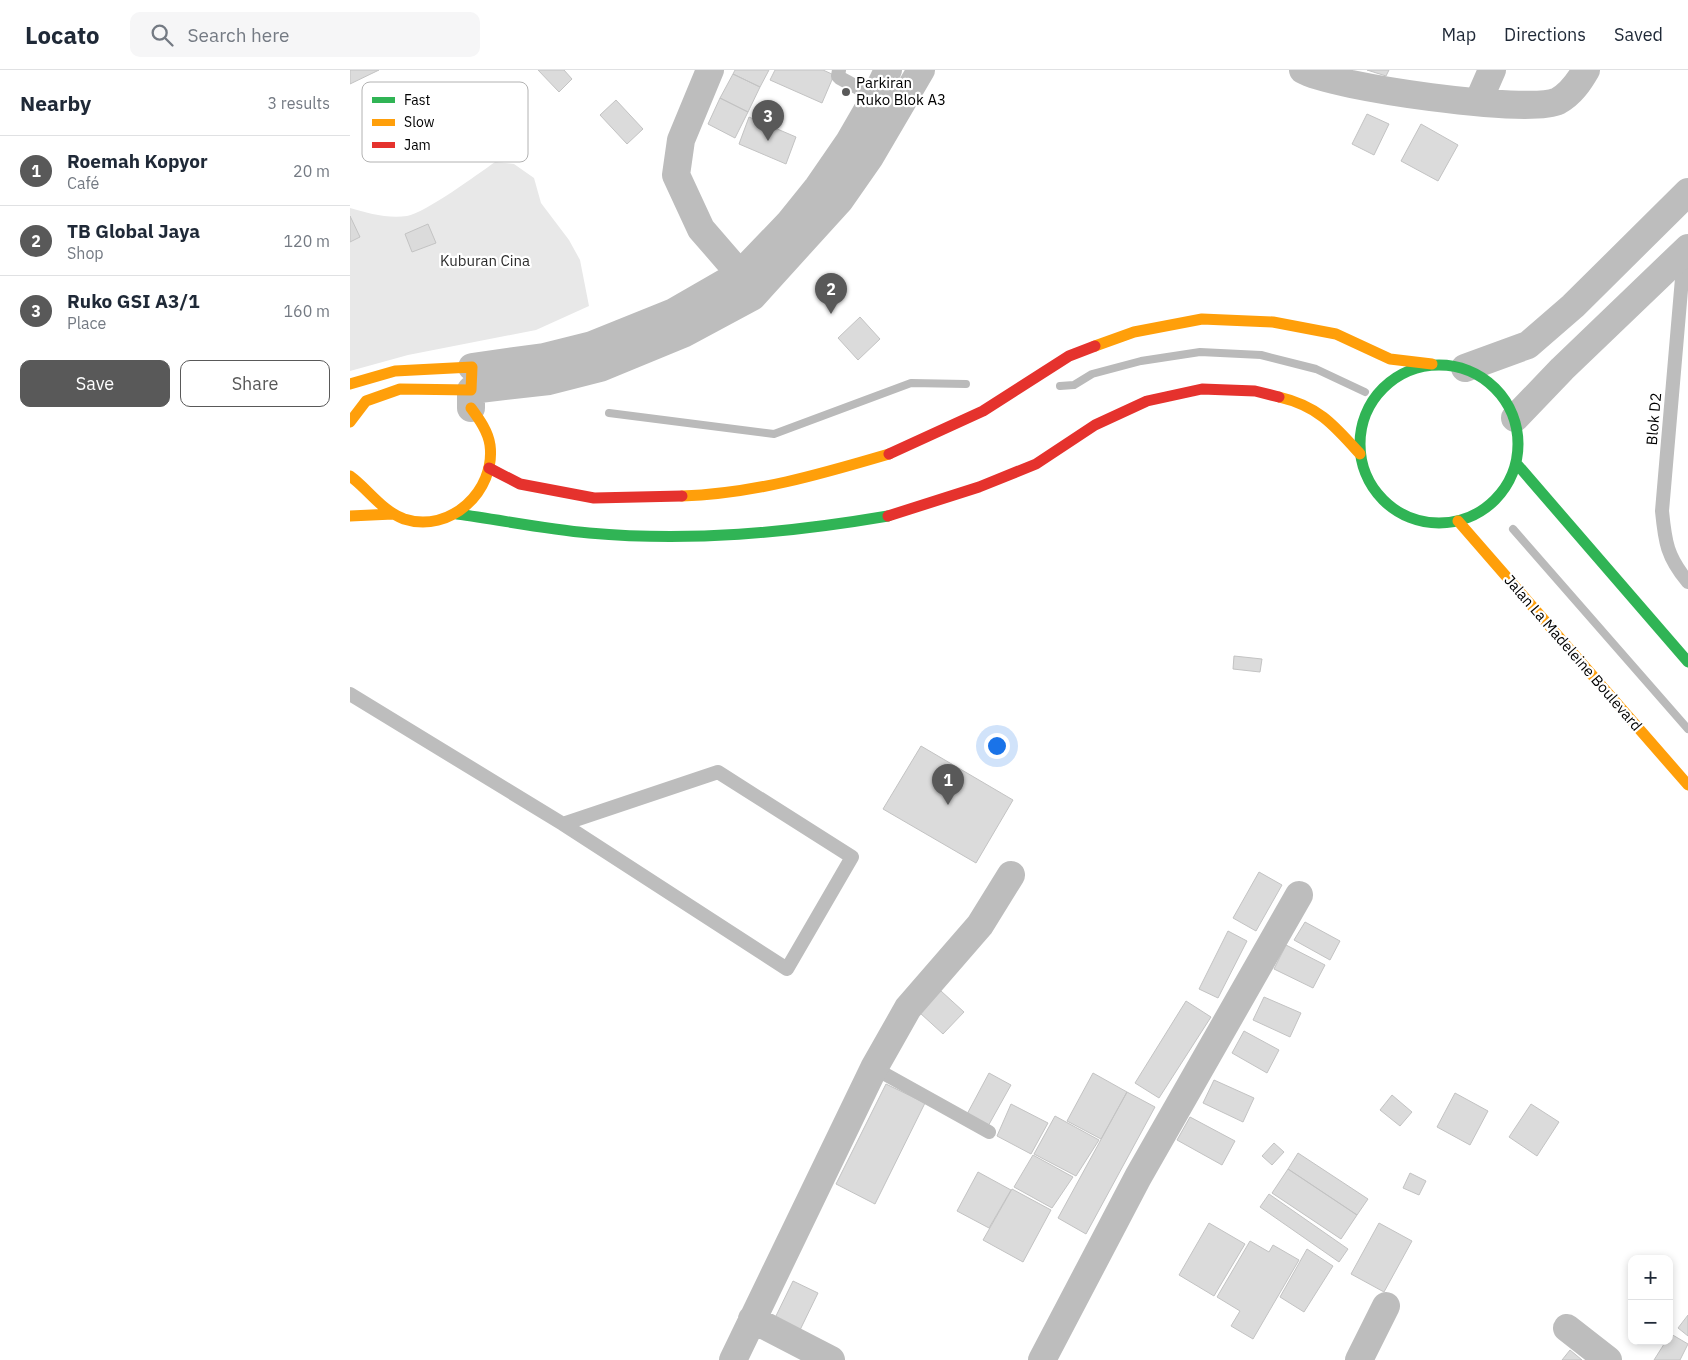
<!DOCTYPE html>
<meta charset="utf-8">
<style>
body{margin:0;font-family:"IBM Plex Sans",sans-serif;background:#f6f6f7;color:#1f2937}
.controls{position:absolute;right:15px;bottom:15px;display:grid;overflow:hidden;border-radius:10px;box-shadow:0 2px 8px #0003}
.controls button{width:45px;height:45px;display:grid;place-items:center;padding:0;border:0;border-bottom:1px solid #e0e1e3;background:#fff;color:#1f2937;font:25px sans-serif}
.you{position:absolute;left:646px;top:675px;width:18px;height:18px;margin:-12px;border:4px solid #fff;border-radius:50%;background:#1a73e8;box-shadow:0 0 0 8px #1a73e833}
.badge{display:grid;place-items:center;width:32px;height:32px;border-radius:50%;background:#595959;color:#fff;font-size:16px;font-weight:700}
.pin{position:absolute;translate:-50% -41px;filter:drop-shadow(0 1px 2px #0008)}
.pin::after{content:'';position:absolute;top:26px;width:18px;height:15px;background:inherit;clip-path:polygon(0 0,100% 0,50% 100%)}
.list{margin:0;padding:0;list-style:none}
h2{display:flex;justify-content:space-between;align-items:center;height:65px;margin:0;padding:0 20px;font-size:21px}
h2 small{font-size:16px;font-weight:400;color:#747a83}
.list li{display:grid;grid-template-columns:32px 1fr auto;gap:15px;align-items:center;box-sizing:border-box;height:70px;padding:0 20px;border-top:1px solid #e0e1e3}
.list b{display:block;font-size:19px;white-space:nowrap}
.list p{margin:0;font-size:16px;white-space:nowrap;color:#747a83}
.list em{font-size:16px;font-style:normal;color:#747a83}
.actions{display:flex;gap:10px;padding:15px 20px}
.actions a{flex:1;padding:11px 0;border:1px solid #595959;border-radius:10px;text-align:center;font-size:18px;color:#595959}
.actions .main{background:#595959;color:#fff}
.icon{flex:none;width:28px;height:28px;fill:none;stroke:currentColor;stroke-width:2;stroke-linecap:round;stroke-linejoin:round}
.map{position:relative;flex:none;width:1338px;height:1290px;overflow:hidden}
header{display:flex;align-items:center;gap:30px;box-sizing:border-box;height:70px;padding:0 25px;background:#fff;border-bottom:1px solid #e0e1e3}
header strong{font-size:24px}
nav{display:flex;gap:28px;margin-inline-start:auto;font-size:18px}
.search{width:350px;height:45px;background:#f6f6f7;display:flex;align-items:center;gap:12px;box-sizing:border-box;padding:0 18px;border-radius:10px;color:#747a83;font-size:19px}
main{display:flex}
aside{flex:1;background:#fff}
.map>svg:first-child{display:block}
.green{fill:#e8e8e8}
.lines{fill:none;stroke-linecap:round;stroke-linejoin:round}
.stream{stroke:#bababa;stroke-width:8}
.building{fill:#dbdbdb;stroke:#c3c3c3}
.lane{stroke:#bdbdbd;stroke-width:14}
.street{stroke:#bdbdbd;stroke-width:28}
.fast{stroke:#30b455;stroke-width:11}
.slow{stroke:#ff9f0a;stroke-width:11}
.jam{stroke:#e5322d;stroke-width:11}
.poi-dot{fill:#595959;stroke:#fff;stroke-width:2}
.labels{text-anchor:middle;stroke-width:4.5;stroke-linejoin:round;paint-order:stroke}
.poi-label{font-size:15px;fill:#000;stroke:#fff;text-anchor:start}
.park-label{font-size:15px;fill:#2c2c2c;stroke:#fff}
.street-label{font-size:15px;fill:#000;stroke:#fff}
.key{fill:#fff;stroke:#b2b2b2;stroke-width:1}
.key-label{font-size:14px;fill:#000}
</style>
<header>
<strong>Locato</strong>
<div class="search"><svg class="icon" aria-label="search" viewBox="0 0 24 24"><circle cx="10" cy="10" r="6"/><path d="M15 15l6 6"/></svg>Search here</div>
<nav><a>Map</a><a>Directions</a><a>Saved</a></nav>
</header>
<main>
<aside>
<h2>Nearby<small>3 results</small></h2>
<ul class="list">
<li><span class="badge">1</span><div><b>Roemah Kopyor</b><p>Café</p></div><em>20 m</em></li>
<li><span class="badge">2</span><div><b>TB Global Jaya</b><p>Shop</p></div><em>120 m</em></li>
<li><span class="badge">3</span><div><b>Ruko GSI A3/1</b><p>Place</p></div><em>160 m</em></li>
</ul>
<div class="actions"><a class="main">Save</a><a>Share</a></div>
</aside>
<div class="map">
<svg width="1338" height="1290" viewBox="0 0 1338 1290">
<rect width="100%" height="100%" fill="#fff"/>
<path class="green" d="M 145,92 L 164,94 L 184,108 L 191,133 L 219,170 L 230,190 L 239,236 L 186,260 L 58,285 L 0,301 L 0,138 C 17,143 38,149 57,146 C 75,143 128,104 145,92 Z"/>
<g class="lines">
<path class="stream" d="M 710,316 L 724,315 L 742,304 L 791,291 L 850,282 L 911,285 L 966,299 L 1015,322
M 259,343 L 424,364 L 561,313 L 616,314
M 1163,459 L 1338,659"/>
</g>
<path class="building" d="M 0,0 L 29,0 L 0,14 Z
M 188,0 L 214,0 L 222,9 L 209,22 Z
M 385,0 L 419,0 L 410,17 L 383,4 Z
M 425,0 L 473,0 L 484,5 L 472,33 L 420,10 Z
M 1017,0 L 1039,0 L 1036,6 Z
M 383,4 L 410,17 L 398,42 L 370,28 Z
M 370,28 L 398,42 L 385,68 L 358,54 Z
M 266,30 L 293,59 L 277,74 L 250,45 Z
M 1017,44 L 1039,54 L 1024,85 L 1002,74 Z
M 399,47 L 446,67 L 436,94 L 389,74 Z
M 1071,54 L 1108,75 L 1088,111 L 1051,91 Z
M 0,146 L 10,167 L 0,172 Z
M 78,154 L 86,173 L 62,182 L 55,164 Z
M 510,247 L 530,269 L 508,290 L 488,268 Z
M 884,586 L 912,589 L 910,602 L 883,599 Z
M 571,676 L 663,730 L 626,793 L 533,739 Z
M 909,802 L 932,815 L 906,861 L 883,848 Z
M 955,852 L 990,871 L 980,890 L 944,870 Z
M 878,861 L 897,871 L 868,928 L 849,919 Z
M 936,875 L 975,895 L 963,918 L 924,899 Z
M 591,921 L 614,942 L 593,964 L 570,943 Z
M 914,927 L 951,943 L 940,967 L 903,950 Z
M 836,931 L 861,947 L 809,1028 L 785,1013 Z
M 894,961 L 929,980 L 917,1003 L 882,983 Z
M 639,1003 L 661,1015 L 637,1058 L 616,1046 Z
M 743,1003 L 777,1022 L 751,1069 L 717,1051 Z
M 864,1010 L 904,1028 L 893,1052 L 853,1033 Z
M 536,1014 L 575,1033 L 525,1134 L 486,1114 Z
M 777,1022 L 805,1037 L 736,1164 L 708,1148 Z
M 1105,1023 L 1138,1041 L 1120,1075 L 1087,1057 Z
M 1042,1025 L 1062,1042 L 1050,1056 L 1030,1040 Z
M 661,1034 L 698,1053 L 681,1084 L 647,1066 Z
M 1181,1034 L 1209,1052 L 1187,1086 L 1159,1067 Z
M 705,1046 L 749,1070 L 726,1106 L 684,1084 Z
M 840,1047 L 885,1071 L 872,1095 L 827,1070 Z
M 924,1073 L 934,1082 L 922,1095 L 912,1086 Z
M 948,1083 L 1018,1129 L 1007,1145 L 938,1099 Z
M 683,1085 L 723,1107 L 702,1138 L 664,1117 Z
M 938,1099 L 1007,1145 L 991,1169 L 922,1123 Z
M 628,1102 L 661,1120 L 639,1158 L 607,1141 Z
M 1060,1103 L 1076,1111 L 1069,1125 L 1053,1118 Z
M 662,1119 L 701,1140 L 673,1192 L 633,1170 Z
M 919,1124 L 998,1179 L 989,1192 L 910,1137 Z
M 859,1153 L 895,1174 L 864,1226 L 829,1205 Z
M 1029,1153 L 1062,1171 L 1034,1222 L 1001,1204 Z
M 900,1171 L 919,1182 L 923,1175 L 949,1190 L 903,1269 L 881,1256 L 890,1241 L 867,1227 Z
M 957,1179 L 983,1196 L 954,1242 L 930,1227 Z
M 443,1211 L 468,1223 L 450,1260 L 425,1248 Z
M 1338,1245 L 1338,1266 L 1328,1258 Z
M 1321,1264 L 1338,1274 L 1330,1290 L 1304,1290 L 1316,1271 L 1319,1271 Z
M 1220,1280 L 1232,1290 L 1212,1290 Z"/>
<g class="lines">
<path class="lane" d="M 489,0 L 488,6 L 490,8 L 525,27
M 1334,185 L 1312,441 C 1315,472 1317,487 1338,512
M 0,624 L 213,754 L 437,899 L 502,787 L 368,702 L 213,754
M 524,998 L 639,1062"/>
<path class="street" d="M 360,0 L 331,70 L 326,105 L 351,159 L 390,204 L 398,219
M 953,0 C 982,17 1180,45 1208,31 C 1221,24 1229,12 1236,0
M 1128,32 L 1142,0
M 122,297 L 194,287 L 242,275 L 324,242 L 390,204 L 439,153 L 468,117 L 499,72 L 525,27 L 538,0
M 1115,298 L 1178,275 L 1223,236 L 1338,122
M 121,338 L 121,320 L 199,311 L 250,298 L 335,263 L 402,227 L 490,130 L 520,87 L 571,0
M 1165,348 L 1212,299 L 1338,178
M 402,1249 L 481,1290
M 1217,1258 L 1258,1290
M 383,1290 L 524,998 L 558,938 L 630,855 L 661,805
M 692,1290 L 788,1107 L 949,825
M 1009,1290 L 1036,1236"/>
<path class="fast" d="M1010 374a79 79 0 1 1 158 0a79 79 0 1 1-158 0Z
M 1166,393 L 1338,592
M 107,444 C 151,450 195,459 239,463 C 340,472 438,463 538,446"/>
<path class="slow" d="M 745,276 L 784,262 L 852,249 L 923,252 L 986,264 L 1040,289 L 1082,294
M 0,314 L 45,301 L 122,297 L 121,320 L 50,319 L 16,331 L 0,352
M 929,327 C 968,336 984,355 1010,384
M 0,406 C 18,419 32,441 54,449 C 100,464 146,421 140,375 C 138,361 129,349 121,338
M 332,426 C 403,424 471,404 539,384
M 0,446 L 43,444
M 1108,451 L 1338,715"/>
<path class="jam" d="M 539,384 L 633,341 L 719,286 L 745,276
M 139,398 L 170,414 L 244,428 L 332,426
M 538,446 L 629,417 L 686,394 L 745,355 L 797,331 L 852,319 L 905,321 L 929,327"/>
</g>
<circle class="poi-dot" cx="496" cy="22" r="5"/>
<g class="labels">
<g class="poi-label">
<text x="506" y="18">Parkiran<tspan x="506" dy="17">Ruko Blok A3</tspan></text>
</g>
<g class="park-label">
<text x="135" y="196">Kuburan Cina</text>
</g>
<g class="street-label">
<text transform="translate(1304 349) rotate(-85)" y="5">Blok D2</text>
<text transform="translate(1223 583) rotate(49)" y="5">Jalan La Madeleine Boulevard</text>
</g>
</g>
<rect x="12" y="12" width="166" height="80" rx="8" class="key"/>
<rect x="22" y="27" width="23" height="6" fill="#30b455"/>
<rect x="22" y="49" width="23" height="7" fill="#ff9f0a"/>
<rect x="22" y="72" width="23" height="6" fill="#e5322d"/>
<g class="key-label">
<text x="54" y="35">Fast</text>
<text x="54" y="57">Slow</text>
<text x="54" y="80">Jam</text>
</g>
</svg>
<div class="controls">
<button>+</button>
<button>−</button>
</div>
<div class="you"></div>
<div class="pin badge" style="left:598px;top:735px">1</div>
<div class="pin badge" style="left:481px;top:244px">2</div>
<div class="pin badge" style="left:418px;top:71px">3</div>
</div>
</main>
